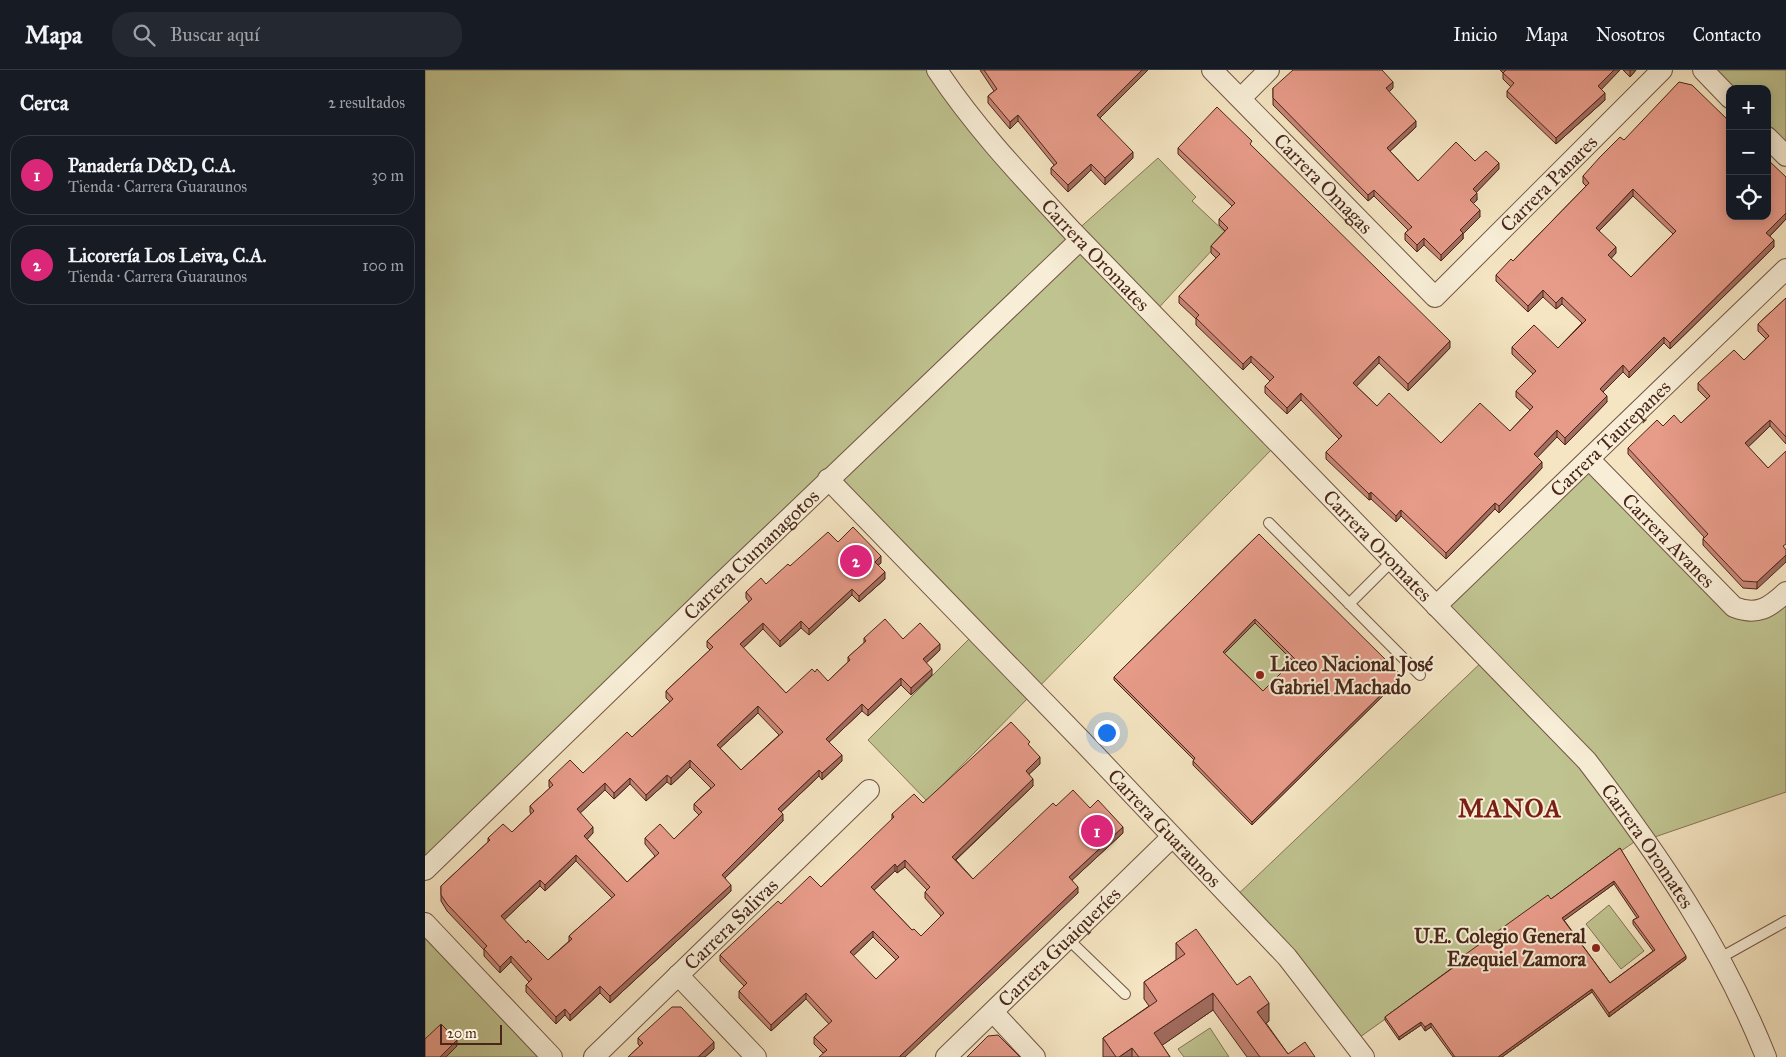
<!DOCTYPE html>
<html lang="es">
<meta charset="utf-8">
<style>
body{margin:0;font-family:"IM FELL Great Primer",serif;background:#242831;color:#f1f3f6}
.controls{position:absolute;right:15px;top:15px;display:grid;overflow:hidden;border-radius:10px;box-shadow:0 2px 12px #0003}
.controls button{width:45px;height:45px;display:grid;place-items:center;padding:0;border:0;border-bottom:1px solid #363941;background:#171b24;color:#f1f3f6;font:25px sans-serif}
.scale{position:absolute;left:15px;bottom:12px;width:62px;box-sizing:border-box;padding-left:5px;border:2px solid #492619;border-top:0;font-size:14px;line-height:18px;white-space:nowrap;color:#492619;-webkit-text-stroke:4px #f8eed7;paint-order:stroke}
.you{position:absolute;left:681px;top:662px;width:18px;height:18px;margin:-12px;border:4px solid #fff;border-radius:50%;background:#1a73e8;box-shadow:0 0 0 8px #1a73e833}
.badge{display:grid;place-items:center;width:32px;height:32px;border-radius:50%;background:#db2777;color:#fff;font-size:16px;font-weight:700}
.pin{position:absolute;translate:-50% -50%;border:2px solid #fff;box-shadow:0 1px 5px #0006}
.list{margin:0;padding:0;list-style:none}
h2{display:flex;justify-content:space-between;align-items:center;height:65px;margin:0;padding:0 20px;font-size:21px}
h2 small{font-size:16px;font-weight:400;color:#9ea1a6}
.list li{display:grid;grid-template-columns:32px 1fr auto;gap:15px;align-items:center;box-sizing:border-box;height:80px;margin:0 10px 10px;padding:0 10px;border:1px solid #363941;border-radius:20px}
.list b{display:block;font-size:19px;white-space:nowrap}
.list p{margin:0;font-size:16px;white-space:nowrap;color:#9ea1a6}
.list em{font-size:16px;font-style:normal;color:#9ea1a6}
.icon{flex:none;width:28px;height:28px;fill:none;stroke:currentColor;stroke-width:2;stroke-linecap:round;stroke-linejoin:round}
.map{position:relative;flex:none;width:1361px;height:987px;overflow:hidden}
header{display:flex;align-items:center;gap:30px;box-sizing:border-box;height:70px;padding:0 25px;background:#171b24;border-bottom:1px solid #363941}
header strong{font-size:24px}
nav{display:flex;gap:28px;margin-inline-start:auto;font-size:18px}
.search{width:350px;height:45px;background:#242831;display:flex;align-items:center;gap:12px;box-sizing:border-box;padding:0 18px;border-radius:20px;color:#9ea1a6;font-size:19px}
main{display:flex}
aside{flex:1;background:#171b24}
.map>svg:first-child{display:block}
.green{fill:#bfc390;stroke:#847454}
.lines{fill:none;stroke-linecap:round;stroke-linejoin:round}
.service-casing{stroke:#745643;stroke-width:12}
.minor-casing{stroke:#745643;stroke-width:22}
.service{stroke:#f8eed7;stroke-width:10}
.minor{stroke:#f8eed7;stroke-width:20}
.wall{fill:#c78576;stroke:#492619;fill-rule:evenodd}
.shaded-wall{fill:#a26c60;stroke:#492619}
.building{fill:#e79b89;stroke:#492619;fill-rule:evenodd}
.poi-dot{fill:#8f2418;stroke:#f8eed7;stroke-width:2}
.labels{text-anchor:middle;stroke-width:4;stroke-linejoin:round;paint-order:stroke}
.street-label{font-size:20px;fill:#492619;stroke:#f8eed7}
.poi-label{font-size:20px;font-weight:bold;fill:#492619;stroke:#f8eed7;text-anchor:start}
.district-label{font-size:25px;font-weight:bold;letter-spacing:1px;fill:#7a1f14;stroke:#f8eed7}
</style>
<header>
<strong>Mapa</strong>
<div class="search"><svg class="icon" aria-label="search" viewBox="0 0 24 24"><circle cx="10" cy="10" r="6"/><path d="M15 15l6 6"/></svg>Buscar aquí</div>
<nav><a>Inicio</a><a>Mapa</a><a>Nosotros</a><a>Contacto</a></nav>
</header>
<main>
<aside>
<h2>Cerca<small>2 resultados</small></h2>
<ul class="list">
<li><span class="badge">1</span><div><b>Panadería D&amp;D, C.A.</b><p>Tienda · Carrera Guaraunos</p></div><em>30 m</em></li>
<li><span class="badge">2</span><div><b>Licorería Los Leiva, C.A.</b><p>Tienda · Carrera Guaraunos</p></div><em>100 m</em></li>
</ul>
</aside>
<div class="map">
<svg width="1361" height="987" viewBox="0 0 1361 987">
<rect width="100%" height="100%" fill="#f5e5c2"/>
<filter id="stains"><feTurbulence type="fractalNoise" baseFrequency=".004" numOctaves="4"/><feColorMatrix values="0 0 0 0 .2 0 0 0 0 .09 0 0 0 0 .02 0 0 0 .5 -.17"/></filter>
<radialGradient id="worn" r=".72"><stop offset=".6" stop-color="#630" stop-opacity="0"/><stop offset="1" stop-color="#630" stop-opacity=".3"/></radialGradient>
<path class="green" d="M 0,0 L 512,0 L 852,374 L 502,731 L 443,670 L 551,562 L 404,410 L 0,800 Z
M 1278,0 L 1361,0 L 1361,86 L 1342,67 L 1342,19 L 1305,19 Z
M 733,88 L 771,127 L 767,131 L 802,164 L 728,244 L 650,162 Z
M 1164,389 L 1309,537 L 1361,522 L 1361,722 L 1221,770 L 1218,766 L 1027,897 L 1029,900 L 928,972 L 807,830 L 1061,588 L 1011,536 Z
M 830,553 L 870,592 L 838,625 L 798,585 Z
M 1184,835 L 1219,881 L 1196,899 L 1161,854 Z
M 0,853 L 127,987 L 0,987 Z
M 785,958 L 804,987 L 759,987 L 753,979 Z"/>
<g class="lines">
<defs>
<path id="service" d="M 844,453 L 995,605
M 924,534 L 967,491
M 643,869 L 700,924
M 1295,888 L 1361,851"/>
<g id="minor">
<path id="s1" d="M 512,0 C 551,59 600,110 648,162 L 1162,691 C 1235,787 1296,875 1341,987"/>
<path id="s2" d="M 787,0 L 1010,227 L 1237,0"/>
<path d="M 1278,0 L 1305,28"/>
<path d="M 816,28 L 844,0"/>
<path d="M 1342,67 L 1361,86"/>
<path id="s3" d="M 1164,389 L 1309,537 C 1332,546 1344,538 1361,522"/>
<path id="s4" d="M 403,409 L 656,670 L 862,887 L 939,987"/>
<path id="s5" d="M 1011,536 L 1361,199"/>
<path id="s6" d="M 0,800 L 292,517 L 655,170"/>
<path d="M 0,853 L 127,987"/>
<path d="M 253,905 L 331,987"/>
<path d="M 568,942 L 610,987"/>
<path id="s7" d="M 169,987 L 444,720"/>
<path id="s8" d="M 521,987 L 747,767"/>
</g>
</defs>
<use href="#service" class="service-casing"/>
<use href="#minor" class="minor-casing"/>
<use href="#service" class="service"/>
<use href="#minor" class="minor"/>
</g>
<path class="wall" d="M 555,0 L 723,0 L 675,48 L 708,88 L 680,115 L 666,100 L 643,122 L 626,104 L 626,98 L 629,95 L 593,51 L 585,59 L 563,33 L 563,26 L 569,21 Z
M 1075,0 L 1195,0 L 1176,19 L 1180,30 L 1131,74 L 1082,27 L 1082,21 L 1086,17 L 1078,9 L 1078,3 Z
M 1198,0 L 1211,0 L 1205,7 Z
M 848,18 L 968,18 L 964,22 L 991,57 L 965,81 L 993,111 L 1050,91 L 1074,99 L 1051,122 L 1052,130 L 1048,134 L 1055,147 L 1038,164 L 1038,169 L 1016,191 L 999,175 L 992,182 L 980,170 L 980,163 L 983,160 L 949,126 L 943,131 L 848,35 Z
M 1199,70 L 1361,107 L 1361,149 L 1345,166 L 1349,177 L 1245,279 L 1239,273 L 1204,308 L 1198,302 L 1178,322 L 1182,332 L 1140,375 L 1132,367 L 1112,387 L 1117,398 L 1074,443 L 1070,439 L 1021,489 L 976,446 L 971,452 L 946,429 L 944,430 L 901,389 L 901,382 L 914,369 L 876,330 L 862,344 L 840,323 L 840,316 L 845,311 L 826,292 L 818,300 L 771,255 L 771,249 L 754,233 L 754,226 L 791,188 L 786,183 L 786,176 L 800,161 L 794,155 L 794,149 L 807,136 L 753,84 L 753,78 L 827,76 L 1025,278 L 983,321 L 954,293 L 931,316 L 952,336 L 1016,373 L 1085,361 L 1105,340 L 1091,327 L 1091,321 L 1108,304 L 1087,284 L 1087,277 L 1133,278 L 1157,253 L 1137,234 L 1131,239 L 1118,227 L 1103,242 L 1071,211 L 1071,205 L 1088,191 L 1161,116 L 1158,113 L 1158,106 ZM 1208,126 L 1248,164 L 1206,207 L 1186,188 L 1191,183 L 1174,161 Z
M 1361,228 L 1361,374 L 1345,356 L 1323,377 L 1343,398 L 1332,519 L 1318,518 L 1278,475 L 1278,469 L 1279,467 L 1203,384 L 1203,378 L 1238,356 L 1256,353 L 1282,329 L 1273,320 L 1273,313 L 1319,290 L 1341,269 L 1333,261 L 1333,254 Z
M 834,464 L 976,608 L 827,755 L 768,695 L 768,691 L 769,690 L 689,610 L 689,607 ZM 830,553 L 868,591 L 838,621 L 799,583 Z
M 413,472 L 456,493 L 453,495 L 460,509 L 434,532 L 427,525 L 384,565 L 376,558 L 355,577 L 338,559 L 318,578 L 361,623 L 390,602 L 403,611 L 423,592 L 423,587 L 439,573 L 439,568 L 478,569 L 515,580 L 501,593 L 507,605 L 486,625 L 476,615 L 443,646 L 437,641 L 404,672 L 417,691 L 397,710 L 394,706 L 356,742 L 358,751 L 300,808 L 306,821 L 185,933 L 175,923 L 145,951 L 140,945 L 131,954 L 101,922 L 101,915 L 104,912 L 86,892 L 75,903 L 59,886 L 59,880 L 22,841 L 16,831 L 16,816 L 63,772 L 63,768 L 87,762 L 106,744 L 105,742 L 105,736 L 125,718 L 124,717 L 124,710 L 158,703 L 207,667 L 245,632 L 241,628 L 241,621 L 285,580 L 282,577 L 282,571 L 324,532 L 321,528 L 321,522 L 341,514 L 365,496 ZM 333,643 L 354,665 L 316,700 L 295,678 ZM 265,697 L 286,718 L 269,734 L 269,740 L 274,745 L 249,769 L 220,768 L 220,774 L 230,786 L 202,812 L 162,769 L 168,763 L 155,743 L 180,720 L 189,729 L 205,714 L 221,731 L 242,712 L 246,715 ZM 151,791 L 187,828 L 144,866 L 144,871 L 123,890 L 101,873 L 79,850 L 115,816 L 120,821 Z
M 605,677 L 615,694 L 604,704 L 608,716 L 531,790 L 548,809 L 631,736 L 665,738 L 698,763 L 647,810 L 653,823 L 398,983 L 389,974 L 389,967 L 404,954 L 381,929 L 346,961 L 314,928 L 314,921 L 319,916 L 295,891 L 295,885 L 356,834 L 396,817 L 467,750 L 467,744 L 498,733 ZM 480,797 L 502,820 L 500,822 L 500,828 L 516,846 L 496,866 L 487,860 L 449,820 L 470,801 L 472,803 ZM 448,867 L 471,890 L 451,909 L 428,886 Z
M 1195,778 L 1261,889 L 1184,947 L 1167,922 L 1077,987 L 1028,987 L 1006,957 L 1000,961 L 996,955 L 974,970 L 960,950 L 960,947 L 1027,898 L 1027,894 L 1126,829 ZM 1189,814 L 1212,848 L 1208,850 L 1208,854 L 1228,881 L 1185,913 L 1139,850 Z
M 751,873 L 812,915 L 844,951 L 841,953 L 863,984 L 890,987 L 822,987 L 788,940 L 737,975 L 745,987 L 678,987 L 678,968 L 724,936 L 719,929 L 719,912 L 751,890 Z
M 213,968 L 289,979 L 280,987 L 203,987 L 215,976 L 213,974 Z"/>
<path class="shaded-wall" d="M 717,0 L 723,0 L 672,51 L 672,45 Z
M 1189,0 L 1195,0 L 1173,23 L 1173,16 Z
M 1205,0 L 1211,0 L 1205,7 Z
M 968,12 L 968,18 L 961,25 L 961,18 Z
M 1180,23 L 1180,30 L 1131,74 L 1131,68 Z
M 593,45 L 593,51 L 585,59 L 585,52 Z
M 991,51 L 991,57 L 962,84 L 962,78 Z
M 708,82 L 708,88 L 680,115 L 680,108 Z
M 1074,93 L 1074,99 L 1048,126 L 1048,119 Z
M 666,94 L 666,100 L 643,122 L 643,115 Z
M 1208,119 L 1208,126 L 1171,164 L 1171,158 Z
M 949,120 L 949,126 L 943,131 L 943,125 Z
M 1052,123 L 1052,130 L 1045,137 L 1045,130 Z
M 1055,140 L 1055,147 L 1038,164 L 1038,169 L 1016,191 L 1016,185 L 1035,160 Z
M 1361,143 L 1361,149 L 1341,170 L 1341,163 Z
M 999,168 L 999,175 L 992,182 L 992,175 Z
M 1349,170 L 1349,177 L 1245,279 L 1245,273 Z
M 1191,177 L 1191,183 L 1183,192 L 1183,185 Z
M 1118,220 L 1118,227 L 1103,242 L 1103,236 Z
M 1137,227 L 1137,234 L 1131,239 L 1131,233 Z
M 1239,267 L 1239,273 L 1204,308 L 1204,302 Z
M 1025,271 L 1025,278 L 983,321 L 983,314 Z
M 826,286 L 826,292 L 818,300 L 818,294 Z
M 954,286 L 954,293 L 928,320 L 928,313 Z
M 1198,295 L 1198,302 L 1175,325 L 1175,319 Z
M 876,323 L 876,330 L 862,344 L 862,338 Z
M 1182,326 L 1182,332 L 1140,375 L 1140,368 Z
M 1345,350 L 1345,356 L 1320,380 L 1320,373 Z
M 1132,360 L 1132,367 L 1109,391 L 1109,384 Z
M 1117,392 L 1117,398 L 1074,443 L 1074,436 Z
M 946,422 L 946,429 L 944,430 L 944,424 Z
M 1070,433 L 1070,439 L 1021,489 L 1021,483 Z
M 976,440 L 976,446 L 971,452 L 971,446 Z
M 1361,485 L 1361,492 L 1332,519 L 1332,512 Z
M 456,486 L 456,493 L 450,498 L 450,492 Z
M 460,502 L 460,509 L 434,532 L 434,526 Z
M 427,519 L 427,525 L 384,565 L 384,559 Z
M 830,549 L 830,553 L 798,585 L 798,582 Z
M 376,551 L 376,558 L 355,577 L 355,571 Z
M 338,553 L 338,559 L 315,581 L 315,574 Z
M 515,574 L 515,580 L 498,596 L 498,589 Z
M 507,599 L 507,605 L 486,625 L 486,618 Z
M 976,605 L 976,608 L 827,755 L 827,752 Z
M 476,608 L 476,615 L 443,646 L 443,640 Z
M 437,634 L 437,641 L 401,675 L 401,669 Z
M 333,636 L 333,643 L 292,681 L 292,675 Z
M 417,685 L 417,691 L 397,710 L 397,703 Z
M 615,687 L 615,694 L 601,707 L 601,701 Z
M 265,690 L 265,697 L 246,715 L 246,708 Z
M 394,700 L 394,706 L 353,745 L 353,739 Z
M 242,705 L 242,712 L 221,731 L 221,725 Z
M 205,708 L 205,714 L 189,729 L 189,723 Z
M 608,709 L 608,716 L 527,793 L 527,787 Z
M 180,713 L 180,720 L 152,746 L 152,739 Z
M 358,744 L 358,751 L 297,811 L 297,805 Z
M 168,757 L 168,763 L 159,773 L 159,766 Z
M 698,757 L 698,763 L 644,813 L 644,807 Z
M 151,785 L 151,791 L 120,821 L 120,815 Z
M 480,790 L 480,797 L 472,803 L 472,797 Z
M 470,794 L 470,801 L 446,823 L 446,817 Z
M 115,810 L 115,816 L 76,853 L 76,846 Z
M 1189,811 L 1189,814 L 1137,852 L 1137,848 Z
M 306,815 L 306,821 L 185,933 L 185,926 Z
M 653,817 L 653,823 L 480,987 L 474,987 Z
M 448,861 L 448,867 L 425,889 L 425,882 Z
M 86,886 L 86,892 L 75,903 L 75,897 Z
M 1261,886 L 1261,889 L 1184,947 L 1184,943 Z
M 175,916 L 175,923 L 145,951 L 145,945 Z
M 1167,919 L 1167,922 L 1077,987 L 1073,987 Z
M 381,923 L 381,929 L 346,961 L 346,955 Z
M 788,923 L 788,940 L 729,981 L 729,963 Z
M 844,933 L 844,951 L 832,960 L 832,942 Z
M 140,939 L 140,945 L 131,954 L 131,947 Z
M 996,952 L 996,955 L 974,970 L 974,967 Z
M 1006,953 L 1006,957 L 1000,961 L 1000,957 Z
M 32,970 L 32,976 L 21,987 L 15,987 Z
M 289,972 L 289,979 L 280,987 L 273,987 Z
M 707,978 L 707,987 L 694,987 Z"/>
<path class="building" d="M 559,0 L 717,0 L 672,45 L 708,82 L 680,108 L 666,94 L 643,115 L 626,98 L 632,93 L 593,45 L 585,52 L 563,26 L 572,19 Z
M 868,0 L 957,0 L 968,12 L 961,18 L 991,51 L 962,78 L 993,111 L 1031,72 L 1050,91 L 1061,81 L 1074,93 L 1048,119 L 1052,123 L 1045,130 L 1055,140 L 1035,160 L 1038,163 L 1016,185 L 999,168 L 992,175 L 980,163 L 987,157 L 949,120 L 943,125 L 848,28 L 848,18 Z
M 1081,0 L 1189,0 L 1173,16 L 1180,23 L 1131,68 L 1082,21 L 1089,13 L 1078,3 Z
M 1254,12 L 1267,15 L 1305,52 L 1305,146 L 1342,146 L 1342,89 L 1361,107 L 1361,143 L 1341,163 L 1349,170 L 1245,273 L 1239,267 L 1204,302 L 1198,295 L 1175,319 L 1182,326 L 1140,368 L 1132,360 L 1109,384 L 1117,392 L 1074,436 L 1070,433 L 1021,483 L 976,440 L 971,446 L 946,422 L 944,424 L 901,382 L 917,366 L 876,323 L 862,338 L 840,316 L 849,307 L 826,286 L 818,294 L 771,248 L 774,245 L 754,226 L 795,184 L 786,176 L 803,158 L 794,149 L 810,133 L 753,78 L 792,37 L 827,71 L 825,74 L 1025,271 L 983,314 L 954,286 L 928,313 L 952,336 L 964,323 L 1016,373 L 1055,333 L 1085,361 L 1108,337 L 1091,321 L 1111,301 L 1087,277 L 1109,255 L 1133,278 L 1161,250 L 1137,227 L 1131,233 L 1118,220 L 1103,236 L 1071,205 L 1086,189 L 1088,191 L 1164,113 L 1158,106 L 1175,87 L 1195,67 L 1199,70 ZM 1208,119 L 1251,161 L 1206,207 L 1183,185 L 1191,177 L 1171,158 Z
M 1361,228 L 1361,367 L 1345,350 L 1320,373 L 1343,398 L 1361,381 L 1361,474 L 1358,476 L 1361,480 L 1361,485 L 1332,512 L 1318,511 L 1278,469 L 1283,464 L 1203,378 L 1232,350 L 1238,356 L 1249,345 L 1256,353 L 1285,326 L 1273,313 L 1309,280 L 1319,290 L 1344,266 L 1333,254 Z
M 428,457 L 456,486 L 450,492 L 460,502 L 434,526 L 427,519 L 384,559 L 376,551 L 355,571 L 338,553 L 315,574 L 361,623 L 387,599 L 390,602 L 392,599 L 403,611 L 425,590 L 423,587 L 441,571 L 439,568 L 460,549 L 478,569 L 495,553 L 515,574 L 498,589 L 507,599 L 486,618 L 476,608 L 443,640 L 437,634 L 401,669 L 417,685 L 397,703 L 394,700 L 353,739 L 358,744 L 297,805 L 306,815 L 185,926 L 175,916 L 145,945 L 140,939 L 131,947 L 101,915 L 107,909 L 86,886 L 75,897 L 59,879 L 62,876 L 22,834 L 16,825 L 16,816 L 65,770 L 63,768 L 78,754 L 87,762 L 109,741 L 105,736 L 128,715 L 124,710 L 145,690 L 158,703 L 202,662 L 207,667 L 248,629 L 241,621 L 288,577 L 282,571 L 327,529 L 321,522 L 336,508 L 341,514 L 363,494 L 365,496 L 403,462 L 413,472 ZM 333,636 L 358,662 L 316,700 L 292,675 ZM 265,690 L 290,715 L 269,734 L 277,742 L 249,769 L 235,754 L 220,768 L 234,783 L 202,812 L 159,766 L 168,757 L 152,739 L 180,713 L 189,723 L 205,708 L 221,725 L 242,705 L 246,708 ZM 151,785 L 190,825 L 144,866 L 147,869 L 123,890 L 103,870 L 101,873 L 76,846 L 115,810 L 120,815 Z
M 834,464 L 976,605 L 827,752 L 768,691 L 770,688 L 689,607 ZM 830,549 L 870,589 L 838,621 L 798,582 Z
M 586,652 L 605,672 L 603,674 L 615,687 L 601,701 L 608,709 L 527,787 L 548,809 L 628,733 L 631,736 L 648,720 L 665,738 L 673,730 L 698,757 L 644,807 L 653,817 L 474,987 L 394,987 L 402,980 L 389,967 L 407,951 L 381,923 L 346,955 L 314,921 L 322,913 L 295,885 L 353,831 L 356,834 L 385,806 L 396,817 L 469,747 L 467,744 L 489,724 L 498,733 ZM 480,790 L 505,817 L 500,822 L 519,843 L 496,866 L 489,859 L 487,860 L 446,817 L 470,794 L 472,797 ZM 448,861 L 474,887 L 451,909 L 425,882 Z
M 1195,778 L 1261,886 L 1184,943 L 1167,919 L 1073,987 L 1030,987 L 1006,953 L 1000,957 L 996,952 L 974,967 L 960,947 L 1029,897 L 1027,894 L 1123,825 L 1126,829 ZM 1189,811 L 1214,847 L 1208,850 L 1230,880 L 1185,913 L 1137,848 Z
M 771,859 L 812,915 L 825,906 L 844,933 L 832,942 L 863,984 L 880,972 L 890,987 L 835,987 L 788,923 L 729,963 L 745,987 L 714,987 L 707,978 L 694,987 L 691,987 L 678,968 L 732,931 L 719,912 L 760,884 L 751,873 Z
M 247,937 L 256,937 L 289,972 L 273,987 L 203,987 L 218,973 L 213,968 Z
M 16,954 L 32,970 L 15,987 L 0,987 L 0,969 Z
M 573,965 L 595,987 L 542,987 L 563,966 Z"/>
<g class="poi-dot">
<circle cx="835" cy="605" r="5"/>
<circle cx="1171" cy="878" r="5"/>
</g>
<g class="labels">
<g class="street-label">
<text dy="7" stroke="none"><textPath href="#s2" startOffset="159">Carrera Omagas</textPath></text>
<text dy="7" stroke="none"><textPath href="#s2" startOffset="479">Carrera Panares</textPath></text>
<text dy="7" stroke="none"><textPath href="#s1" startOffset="244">Carrera Oromates</textPath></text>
<text dy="7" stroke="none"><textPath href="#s5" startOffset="242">Carrera Taurepanes</textPath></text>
<text dy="7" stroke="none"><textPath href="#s3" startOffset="114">Carrera Avanes</textPath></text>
<text dy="7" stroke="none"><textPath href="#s1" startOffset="649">Carrera Oromates</textPath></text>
<text dy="7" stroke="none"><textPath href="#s6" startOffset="454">Carrera Cumanagotos</textPath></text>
<text dy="7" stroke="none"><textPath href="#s4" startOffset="485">Carrera Guaraunos</textPath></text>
<text dy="7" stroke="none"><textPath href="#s1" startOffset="1054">Carrera Oromates</textPath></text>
<text dy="7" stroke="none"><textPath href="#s7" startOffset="191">Carrera Salivas</textPath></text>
<text dy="7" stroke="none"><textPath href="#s8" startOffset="158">Carrera Guaiqueríes</textPath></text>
</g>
<g class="poi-label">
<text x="845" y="601">Liceo Nacional José<tspan x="845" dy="23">Gabriel Machado</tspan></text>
<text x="1161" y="873" text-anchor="end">U.E. Colegio General<tspan x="1161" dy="23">Ezequiel Zamora</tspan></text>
</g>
<g class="district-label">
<text x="1085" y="747">MANOA</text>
</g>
</g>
<rect width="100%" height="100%" filter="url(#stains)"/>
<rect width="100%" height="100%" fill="url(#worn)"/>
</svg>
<div class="controls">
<button>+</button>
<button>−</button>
<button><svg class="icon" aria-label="locate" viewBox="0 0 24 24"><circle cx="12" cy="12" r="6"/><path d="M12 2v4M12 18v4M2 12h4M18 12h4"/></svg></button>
</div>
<div class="scale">20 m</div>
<div class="you"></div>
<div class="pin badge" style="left:672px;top:761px">1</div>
<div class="pin badge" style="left:431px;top:491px">2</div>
</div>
</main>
